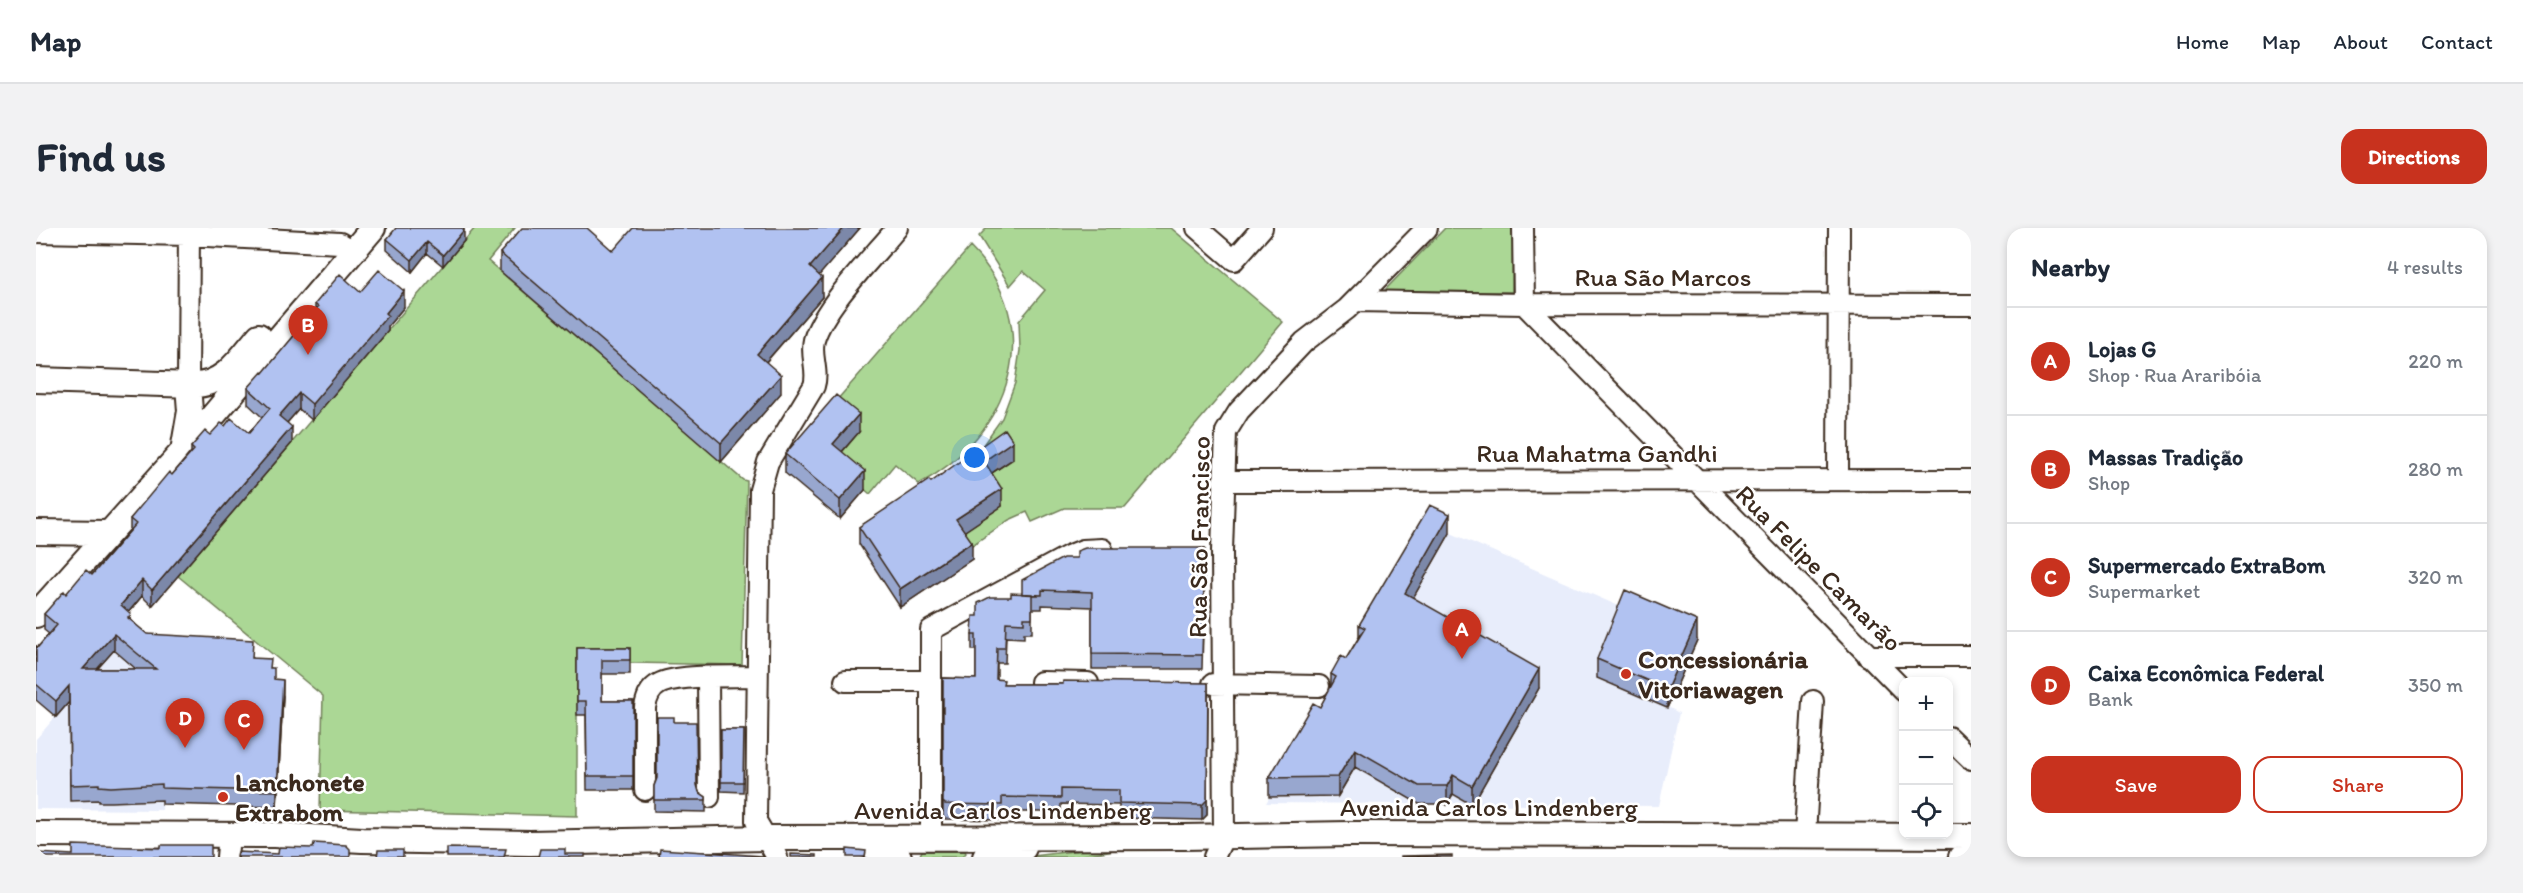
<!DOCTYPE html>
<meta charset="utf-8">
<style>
body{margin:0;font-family:Itim,sans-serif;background:#f2f2f3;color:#1f2937}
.controls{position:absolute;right:18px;bottom:18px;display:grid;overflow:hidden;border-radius:12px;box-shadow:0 3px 9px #0003}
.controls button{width:54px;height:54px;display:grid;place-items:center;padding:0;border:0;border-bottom:2px solid #e0e1e3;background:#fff;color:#1f2937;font:30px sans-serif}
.you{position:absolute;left:939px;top:230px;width:21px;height:21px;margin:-15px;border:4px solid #fff;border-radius:50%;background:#1a73e8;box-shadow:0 0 0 9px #1a73e833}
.badge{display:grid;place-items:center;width:39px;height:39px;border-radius:50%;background:#c8321e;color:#fff;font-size:20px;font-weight:700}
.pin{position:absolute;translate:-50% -50px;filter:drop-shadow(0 2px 3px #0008)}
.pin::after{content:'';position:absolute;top:32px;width:21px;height:18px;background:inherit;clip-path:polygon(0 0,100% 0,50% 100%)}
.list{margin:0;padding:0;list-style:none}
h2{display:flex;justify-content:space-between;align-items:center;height:78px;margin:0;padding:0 24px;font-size:26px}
h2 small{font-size:20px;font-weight:400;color:#747a83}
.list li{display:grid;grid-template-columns:39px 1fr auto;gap:18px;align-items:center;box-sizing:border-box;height:108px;padding:0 24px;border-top:2px solid #e0e1e3}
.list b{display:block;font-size:22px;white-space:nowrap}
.list p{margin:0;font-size:20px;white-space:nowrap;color:#747a83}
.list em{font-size:20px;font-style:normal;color:#747a83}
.actions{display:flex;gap:12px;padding:18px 24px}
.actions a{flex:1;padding:14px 0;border:2px solid #c8321e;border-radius:18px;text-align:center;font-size:21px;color:#c8321e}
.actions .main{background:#c8321e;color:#fff}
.icon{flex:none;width:33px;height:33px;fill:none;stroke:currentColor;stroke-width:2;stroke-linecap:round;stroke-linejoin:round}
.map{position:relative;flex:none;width:1935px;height:629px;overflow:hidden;border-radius:18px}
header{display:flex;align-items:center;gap:36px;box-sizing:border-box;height:84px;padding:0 30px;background:#fff;border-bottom:2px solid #e0e1e3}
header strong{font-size:28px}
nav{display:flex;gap:33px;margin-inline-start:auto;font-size:21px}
.intro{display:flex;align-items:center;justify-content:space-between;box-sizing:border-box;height:144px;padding:0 36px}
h1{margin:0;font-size:42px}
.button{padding:15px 27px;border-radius:18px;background:#c8321e;color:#fff;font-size:21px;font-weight:700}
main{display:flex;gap:36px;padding:0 36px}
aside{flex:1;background:#fff;border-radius:18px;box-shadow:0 3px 9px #0003}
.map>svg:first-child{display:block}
.built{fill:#e8edfb}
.green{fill:#abd795;stroke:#73805a;stroke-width:1.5}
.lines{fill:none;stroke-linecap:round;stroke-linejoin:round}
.minor-casing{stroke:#3b2a1e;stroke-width:24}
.major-casing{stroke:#3b2a1e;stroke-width:28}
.minor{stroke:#fff;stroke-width:20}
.major{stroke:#fff;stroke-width:24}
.wall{fill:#98a7cf;stroke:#3b2a1e;stroke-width:1.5;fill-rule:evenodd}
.shaded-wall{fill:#7c88a9;stroke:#3b2a1e;stroke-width:1.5}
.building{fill:#b1c2f1;stroke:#3b2a1e;stroke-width:1.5;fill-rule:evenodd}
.poi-dot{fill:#c8321e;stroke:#fff;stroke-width:2}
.labels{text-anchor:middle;stroke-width:5;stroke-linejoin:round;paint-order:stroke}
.street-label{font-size:26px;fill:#3b2a1e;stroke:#fff}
.poi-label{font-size:26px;font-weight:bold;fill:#3b2a1e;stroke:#fff;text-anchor:start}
</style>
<header>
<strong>Map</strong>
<nav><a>Home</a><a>Map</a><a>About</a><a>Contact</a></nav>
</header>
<div class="intro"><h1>Find us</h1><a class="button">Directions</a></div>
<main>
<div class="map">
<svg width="1935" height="629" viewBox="0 0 1935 629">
<rect width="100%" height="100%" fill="#fff"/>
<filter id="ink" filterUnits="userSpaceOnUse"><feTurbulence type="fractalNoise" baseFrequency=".0167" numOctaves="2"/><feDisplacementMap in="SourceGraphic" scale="12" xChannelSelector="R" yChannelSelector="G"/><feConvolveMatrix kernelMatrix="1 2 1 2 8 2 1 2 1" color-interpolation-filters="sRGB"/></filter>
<g filter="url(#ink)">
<path class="built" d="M 1394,296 L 1661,412 L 1632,479 L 1643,485 L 1623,578 L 1230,575 Z
M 78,422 L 124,461 L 126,582 L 0,581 L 0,511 Z"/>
<path class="green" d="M 439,0 L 479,0 L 452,33 L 707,252 L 711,253 L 706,437 L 541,434 L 541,588 L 284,582 L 287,468 L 142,348 Z
M 951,0 L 1135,0 L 1247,94 L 1089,280 L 1028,280 L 996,294 L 991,284 L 973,292 L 929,322 L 920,309 L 946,218 L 966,190 L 979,155 L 984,122 L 983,93 L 1009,62 L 987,43 L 974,58 L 943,8 Z
M 1409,0 L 1477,0 L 1476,64 L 1348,63 Z
M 934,19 C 1013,98 974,208 883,256 L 859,236 L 834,266 L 797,234 L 794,180 Z
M 1115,619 L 1115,621 L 1078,622 L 1037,629 L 989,629 L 1046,622 Z
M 886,623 L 929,623 L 930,625 L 926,629 L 883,629 Z"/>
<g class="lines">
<defs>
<path id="minor" d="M 1161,0 L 1198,32 L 1226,0
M 1487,0 L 1488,76 L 1868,463
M 0,4 L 153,7 L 304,15 L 317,23
M 1320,73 L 1488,76 L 1935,77
M 152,157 L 153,0
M 1802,251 L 1803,0
M 1187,253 L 1935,252
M 1832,428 L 1935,428
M 672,450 L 673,569
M 809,453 L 895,453
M 1005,454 L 1052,455
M 1177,456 L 1283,458
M 1912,509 L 1935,531
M 609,562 L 609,479 C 611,469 614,461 623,456 C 641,446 698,449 721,448
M 1769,607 L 1777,473
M 895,610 L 895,402 L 1032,328 L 1047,322 L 1066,321
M 191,629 L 193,607
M 741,629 L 720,593 L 724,262 L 732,234 L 778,158 C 783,142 774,128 778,112 C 788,78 838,28 861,0
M 1178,629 L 1188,608 L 1186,323 L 1190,204 L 1203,183 L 1268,114 L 1311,81 L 1391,0"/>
<path id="major" d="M 0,152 L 158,157 C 189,157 205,129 223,108
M 147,223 L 154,183 L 152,157
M 0,304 L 72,305
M 0,387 L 147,223 L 337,0
M 0,606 L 239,607 L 326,612 L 494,615 L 730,610 L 1148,609 L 1313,606 L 1935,608
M 827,615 L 863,629
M 949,629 L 988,620
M 1925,629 L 1935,629"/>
</defs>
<use href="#minor" class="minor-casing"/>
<use href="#major" class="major-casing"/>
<use href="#minor" class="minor"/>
<use href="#major" class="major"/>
</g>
<path class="wall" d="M 824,0 L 783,47 L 786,69 L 730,134 L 745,165 L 685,234 L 464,43 L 464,25 L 577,23 Z
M 351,11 L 428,13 L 407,38 L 391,25 L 376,44 L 351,22 Z
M 324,64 L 368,79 L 352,98 L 352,103 L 276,192 L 263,181 L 251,195 L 256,215 L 116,378 L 106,368 L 93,384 L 95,393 L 111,406 L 217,430 L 235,440 L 238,451 L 247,468 L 241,579 L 126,576 L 126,572 L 75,574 L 63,574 L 63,572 L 34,573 L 33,474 L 20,489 L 0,472 L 0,418 L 2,419 L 13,406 L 8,402 L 8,386 L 30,366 L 56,347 L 94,302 L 94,291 L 136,247 L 155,224 L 155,219 L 189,198 L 213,205 L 226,189 L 212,176 L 212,160 L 227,145 L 279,83 L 279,76 ZM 78,422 L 100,441 L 61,441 Z
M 823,204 L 806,224 L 829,262 L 804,291 L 749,245 L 749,226 Z
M 977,231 L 956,245 L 966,278 L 928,303 L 936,331 L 864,379 L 823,316 L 823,299 L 895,254 Z
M 1414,305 L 1377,370 L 1503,460 L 1436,577 L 1417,566 L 1411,576 L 1383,576 L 1319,539 L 1302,568 L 1233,569 L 1233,550 L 1284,479 L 1295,459 L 1295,446 L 1310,431 L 1323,409 L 1323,397 Z
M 1169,320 L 1166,441 L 1056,441 L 1056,379 L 1006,377 L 1006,381 L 996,381 L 996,405 L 988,405 L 988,410 L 970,409 L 969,435 L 961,435 L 961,451 L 967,456 L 1172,455 L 1171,587 L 1166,592 L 1083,590 L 1083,577 L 1025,576 L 1025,584 L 966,584 L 966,592 L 909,591 L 907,589 L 907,450 L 940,451 L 940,422 L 936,422 L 936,407 L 942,388 L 975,369 L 986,366 L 1041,330 Z
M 1661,412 L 1631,480 L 1561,450 L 1561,431 Z
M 541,420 L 594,420 L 594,446 L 566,446 L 566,473 L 597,473 L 597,562 L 551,562 L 550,487 L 541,487 Z
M 638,494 L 663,564 L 670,569 L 670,584 L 618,583 L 618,558 Z
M 685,502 L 708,502 L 707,564 L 685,563 Z"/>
<path class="shaded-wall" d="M 808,0 L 824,0 L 774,58 L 774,39 Z
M 428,2 L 428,13 L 407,38 L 407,27 Z
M 391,14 L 391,25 L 376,44 L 376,32 Z
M 786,50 L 786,69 L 721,144 L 721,126 Z
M 368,63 L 368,79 L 352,98 L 352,103 L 276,192 L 276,176 Z
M 745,147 L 745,165 L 685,234 L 685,215 Z
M 263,165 L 263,181 L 243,204 L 243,188 Z
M 823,186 L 823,204 L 797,234 L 797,216 Z
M 256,199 L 256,215 L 116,378 L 116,362 Z
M 977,213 L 977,231 L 948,250 L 948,233 Z
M 829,243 L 829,262 L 804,291 L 804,272 Z
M 966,261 L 966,278 L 920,309 L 920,291 Z
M 1414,286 L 1414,305 L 1369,384 L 1369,365 Z
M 936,314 L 936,331 L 864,379 L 864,361 Z
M 106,352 L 106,368 L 85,393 L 85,377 Z
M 1661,393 L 1661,412 L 1631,480 L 1631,461 Z
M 78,406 L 78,422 L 47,457 L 47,441 Z
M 1503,441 L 1503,460 L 1436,577 L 1436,558 Z
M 247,452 L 247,468 L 241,579 L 241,563 Z
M 1172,455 L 1171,587 L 1166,592 L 1166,577 Z
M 33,458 L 33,474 L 20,489 L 20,473 Z
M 1319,521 L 1319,539 L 1302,568 L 1302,549 Z
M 1417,547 L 1417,566 L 1411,576 L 1411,558 Z"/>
<path class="building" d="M 360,0 L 426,0 L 428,2 L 407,27 L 391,14 L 376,32 L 351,11 Z
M 486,0 L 551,0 L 577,23 L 597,0 L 808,0 L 774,39 L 786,50 L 721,126 L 745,147 L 685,215 L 464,25 Z
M 343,42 L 368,63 L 350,85 L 352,87 L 276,176 L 263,165 L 243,188 L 256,199 L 116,362 L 106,352 L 85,377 L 95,386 L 92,390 L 111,406 L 217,412 L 216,430 L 235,431 L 234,440 L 238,440 L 238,451 L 247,452 L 241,563 L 126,560 L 126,556 L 75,559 L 63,558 L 63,556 L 34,557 L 33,458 L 20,473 L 0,456 L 0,418 L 2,419 L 21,397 L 8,386 L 28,363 L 30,366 L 50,342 L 56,347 L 100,296 L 94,291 L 133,244 L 136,247 L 158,222 L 155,219 L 169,203 L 174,207 L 185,195 L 189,198 L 195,190 L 213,205 L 234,180 L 212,160 L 226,144 L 227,145 L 282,79 L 279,76 L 304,46 L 324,64 ZM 78,406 L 120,441 L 47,441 Z
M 800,167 L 823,186 L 797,216 L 829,243 L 804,272 L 749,226 Z
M 969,201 L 977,213 L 948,233 L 966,261 L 920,291 L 936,314 L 864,361 L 823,299 L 893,252 L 895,254 Z
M 1394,277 L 1414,286 L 1369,365 L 1503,441 L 1436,558 L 1417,547 L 1411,558 L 1383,558 L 1319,521 L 1302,549 L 1233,550 L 1277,475 L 1284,479 L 1300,449 L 1295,446 L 1305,428 L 1310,431 L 1329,400 L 1323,397 Z
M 1049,320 L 1169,320 L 1166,427 L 1056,426 L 1056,364 L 1006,362 L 1006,367 L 986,366 L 986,352 L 1027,330 L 1041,330 L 1041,323 Z
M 1589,362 L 1661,393 L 1631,461 L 1561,431 Z
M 975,365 L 996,366 L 996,390 L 988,390 L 988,395 L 970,394 L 969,420 L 961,420 L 960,451 L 968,452 L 967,456 L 1027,456 L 1027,453 L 1172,455 L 1171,572 L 1166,577 L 1083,575 L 1083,562 L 1025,561 L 1025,570 L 966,569 L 966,577 L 909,576 L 907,574 L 907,450 L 940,451 L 940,407 L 936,407 L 937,388 L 942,388 L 942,375 L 954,369 L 975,369 Z
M 541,420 L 594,420 L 594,432 L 566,432 L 566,473 L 597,473 L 597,548 L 551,548 L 550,473 L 541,473 Z
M 621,489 L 638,489 L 638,494 L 660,494 L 661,557 L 663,564 L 670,569 L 670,572 L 618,572 L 618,558 L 621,550 Z
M 685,502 L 708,502 L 707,554 L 685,554 Z
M 278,615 L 310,617 L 314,621 L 314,629 L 201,629 L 202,624 L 242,626 L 243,619 L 277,620 Z
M 37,617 L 125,620 L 125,617 L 175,617 L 175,629 L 0,629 L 0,625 L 37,627 Z
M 411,620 L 470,621 L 468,629 L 411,629 Z
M 504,621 L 529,621 L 529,626 L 549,626 L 549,629 L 502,629 Z
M 624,621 L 727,628 L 727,629 L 623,629 Z
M 811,621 L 830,623 L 829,629 L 811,629 Z
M 342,622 L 367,622 L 367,629 L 341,629 Z
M 755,626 L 781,627 L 781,629 L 755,629 Z
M 1416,627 L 1416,629 L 1365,629 L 1365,628 Z"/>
</g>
<g class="poi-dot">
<circle cx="1590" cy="446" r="6"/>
<circle cx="187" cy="569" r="6"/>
</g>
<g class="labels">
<g class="street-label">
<text x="1627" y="58">Rua São Marcos</text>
<text x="1561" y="234">Rua Mahatma Gandhi</text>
<text transform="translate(1163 309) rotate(-89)" y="9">Rua São Francisco</text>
<text transform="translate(1783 340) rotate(45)" y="9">Rua Felipe Camarão</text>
<text x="1453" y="588">Avenida Carlos Lindenberg</text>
<text x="967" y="591">Avenida Carlos Lindenberg</text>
</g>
<g class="poi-label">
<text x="1602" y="440">Concessionária<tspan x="1602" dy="30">Vitoriawagen</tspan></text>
<text x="199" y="563">Lanchonete<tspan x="199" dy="30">Extrabom</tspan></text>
</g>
</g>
</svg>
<div class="controls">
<button>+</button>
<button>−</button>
<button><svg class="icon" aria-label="locate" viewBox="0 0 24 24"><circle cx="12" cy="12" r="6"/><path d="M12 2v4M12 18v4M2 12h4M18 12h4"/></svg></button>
</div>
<div class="you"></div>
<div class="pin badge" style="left:1426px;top:431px">A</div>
<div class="pin badge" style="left:272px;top:127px">B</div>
<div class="pin badge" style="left:208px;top:522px">C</div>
<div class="pin badge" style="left:149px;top:520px">D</div>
</div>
<aside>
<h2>Nearby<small>4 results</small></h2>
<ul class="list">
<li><span class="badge">A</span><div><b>Lojas G</b><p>Shop · Rua Araribóia</p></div><em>220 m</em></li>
<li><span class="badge">B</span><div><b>Massas Tradição</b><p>Shop</p></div><em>280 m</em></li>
<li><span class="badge">C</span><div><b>Supermercado ExtraBom</b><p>Supermarket</p></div><em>320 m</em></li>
<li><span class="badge">D</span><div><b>Caixa Econômica Federal</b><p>Bank</p></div><em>350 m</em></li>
</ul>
<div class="actions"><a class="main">Save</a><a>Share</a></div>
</aside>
</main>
